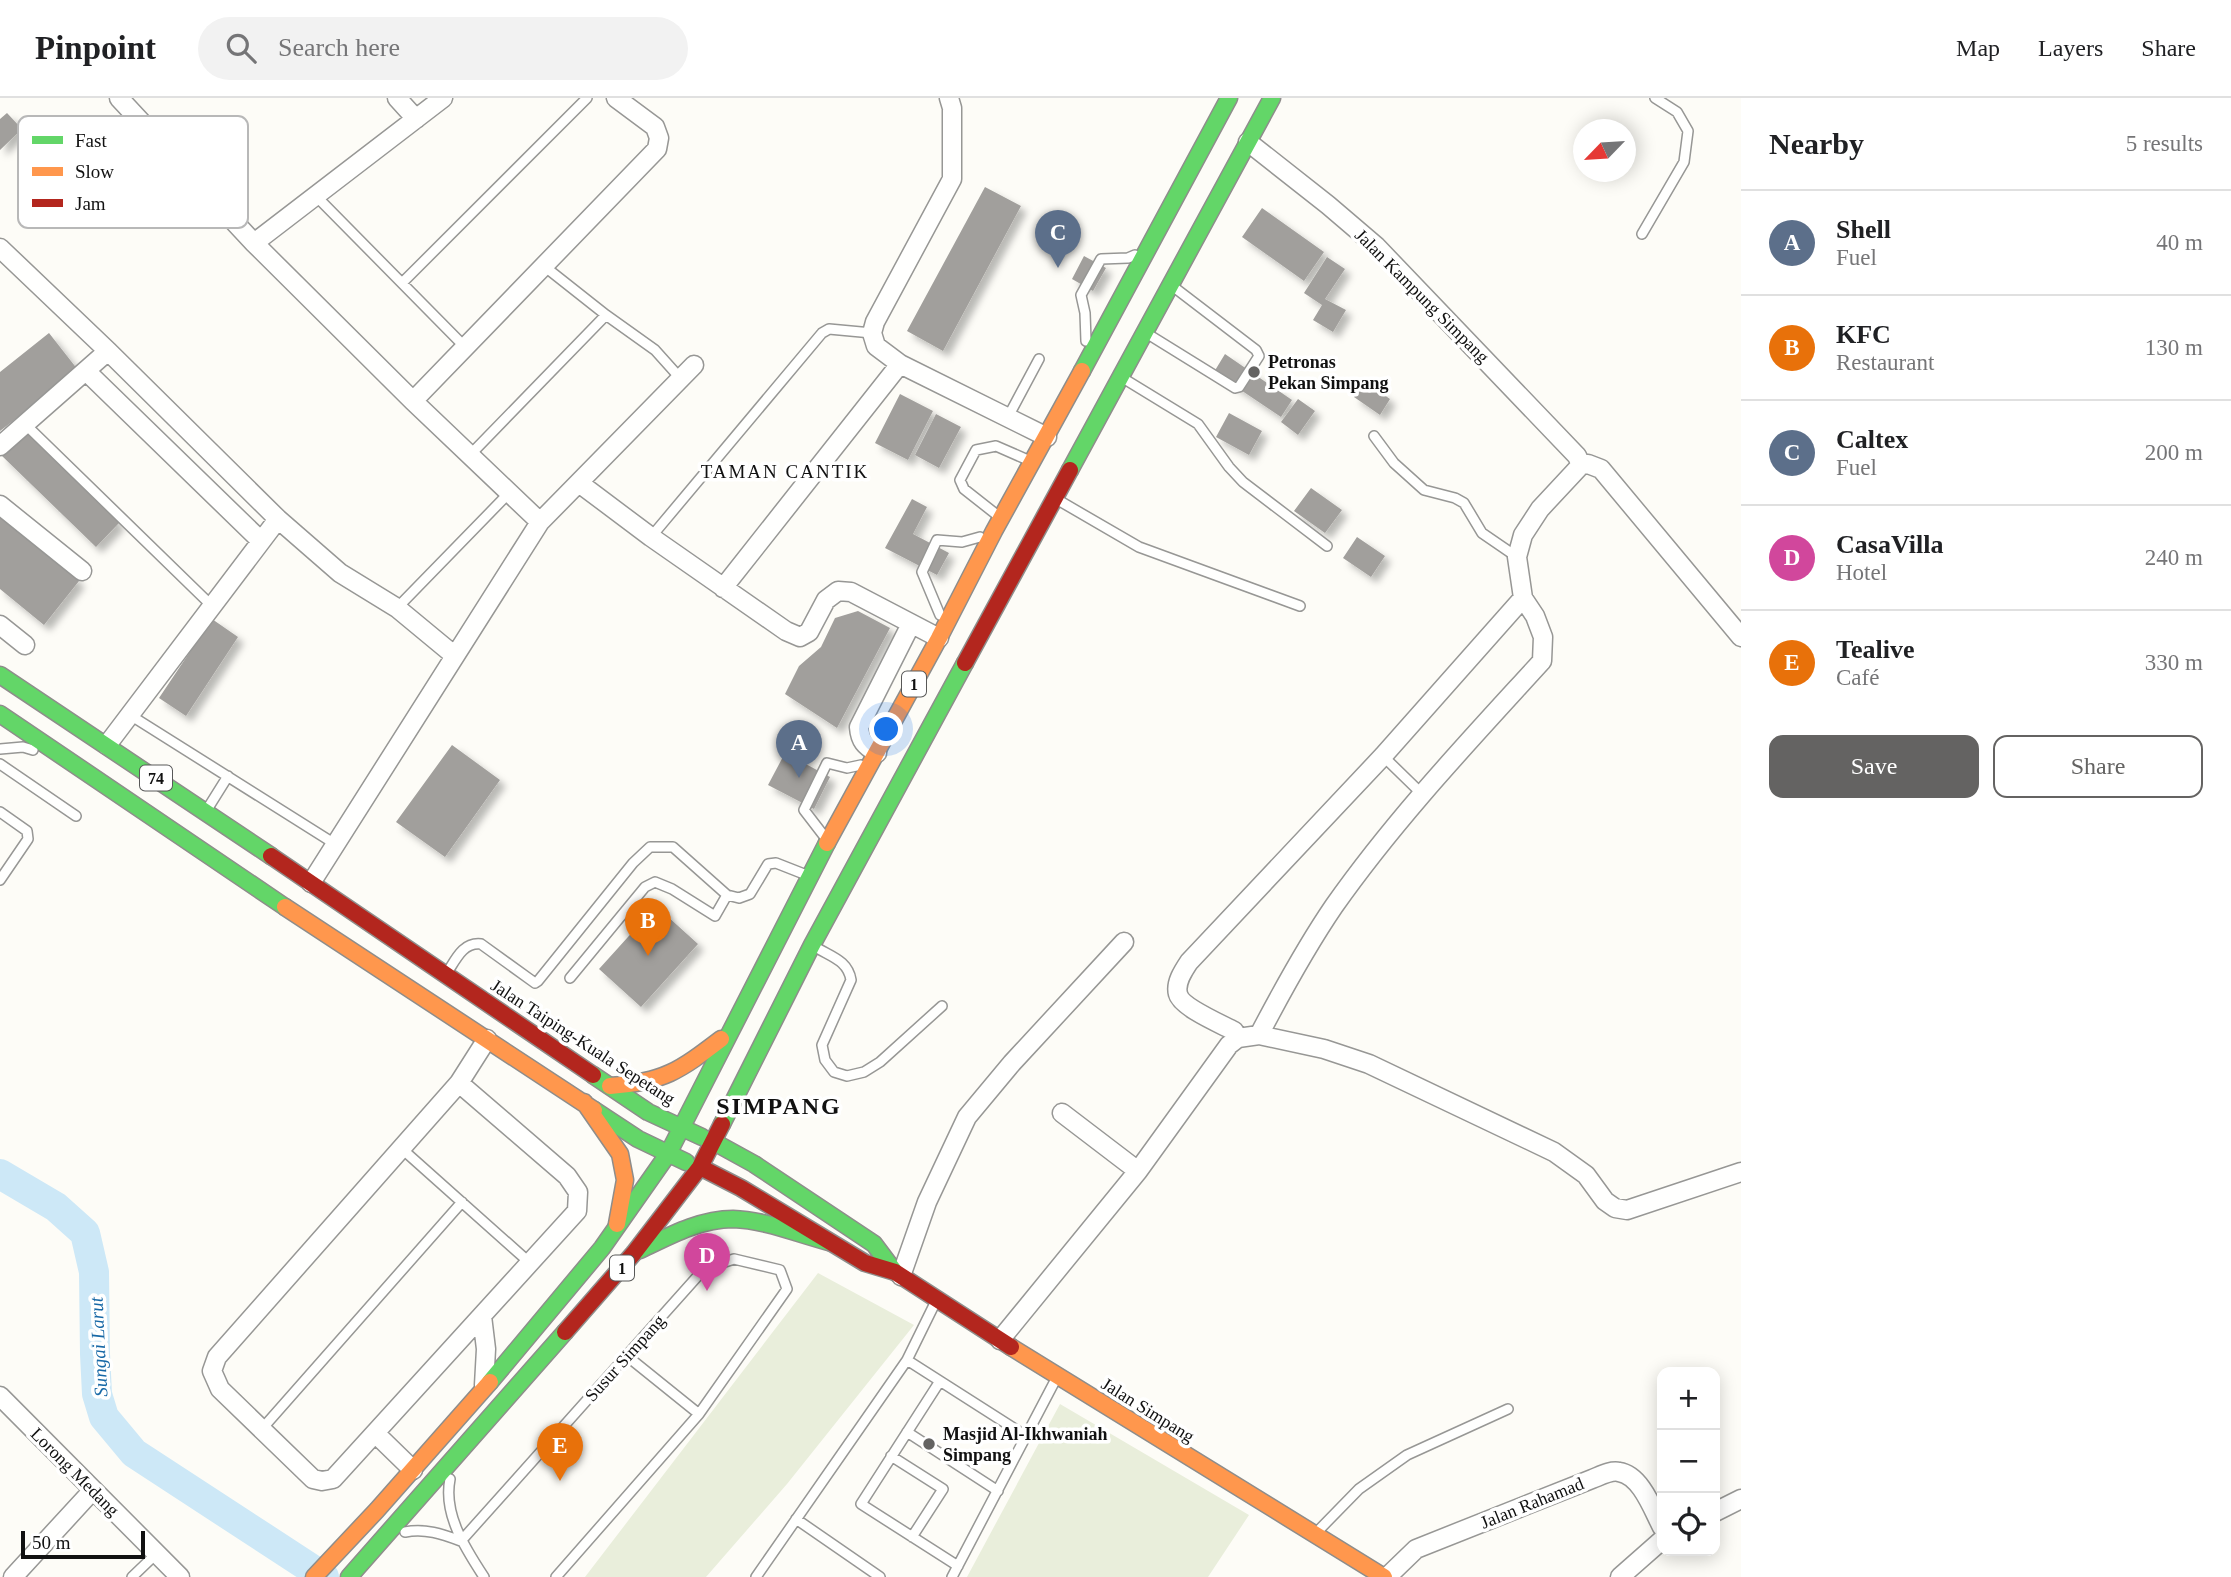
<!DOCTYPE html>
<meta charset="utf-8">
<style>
body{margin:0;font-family:Georgia,serif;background:#f2f2f2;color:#202124}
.controls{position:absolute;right:21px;bottom:21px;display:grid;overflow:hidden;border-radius:14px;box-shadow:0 4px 18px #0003}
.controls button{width:63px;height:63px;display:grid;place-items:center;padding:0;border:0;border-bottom:2px solid #e0e0e0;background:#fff;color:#202124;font:35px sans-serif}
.compass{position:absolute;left:1573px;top:21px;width:63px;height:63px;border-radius:50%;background:#fff;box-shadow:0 4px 18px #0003;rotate:245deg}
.scale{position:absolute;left:21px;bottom:18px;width:124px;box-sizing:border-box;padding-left:7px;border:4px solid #111;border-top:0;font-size:19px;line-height:24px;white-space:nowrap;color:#111;-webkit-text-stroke:5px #fff;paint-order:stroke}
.you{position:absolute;left:887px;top:632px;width:24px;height:24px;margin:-18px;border:5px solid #fff;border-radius:50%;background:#1a73e8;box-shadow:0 0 0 10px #1a73e833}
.badge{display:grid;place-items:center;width:46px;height:46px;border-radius:50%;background:#646362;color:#fff;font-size:23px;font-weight:700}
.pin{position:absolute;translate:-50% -58px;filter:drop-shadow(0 2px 4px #0008)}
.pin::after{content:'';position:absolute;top:37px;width:24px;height:21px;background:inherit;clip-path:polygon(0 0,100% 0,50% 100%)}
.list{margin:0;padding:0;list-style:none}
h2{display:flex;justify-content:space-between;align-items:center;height:91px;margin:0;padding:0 28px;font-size:30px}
h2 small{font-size:23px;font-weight:400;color:#757577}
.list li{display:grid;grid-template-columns:46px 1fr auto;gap:21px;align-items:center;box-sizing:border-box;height:105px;padding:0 28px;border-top:2px solid #e0e0e0}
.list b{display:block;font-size:26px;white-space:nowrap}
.list p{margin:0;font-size:23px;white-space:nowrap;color:#757577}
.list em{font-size:23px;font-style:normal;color:#757577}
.actions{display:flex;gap:14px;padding:21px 28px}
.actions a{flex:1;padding:16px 0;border:2px solid #646362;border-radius:14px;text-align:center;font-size:24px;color:#646362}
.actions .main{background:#646362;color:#fff}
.icon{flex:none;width:38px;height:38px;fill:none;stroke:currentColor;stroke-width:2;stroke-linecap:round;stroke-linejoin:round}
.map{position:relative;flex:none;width:1741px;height:1479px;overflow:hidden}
header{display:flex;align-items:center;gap:42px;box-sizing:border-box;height:98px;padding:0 35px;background:#fff;border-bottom:2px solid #e0e0e0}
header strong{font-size:33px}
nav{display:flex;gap:38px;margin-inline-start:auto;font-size:24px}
.search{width:490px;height:63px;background:#f2f2f2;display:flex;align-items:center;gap:18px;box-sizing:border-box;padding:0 24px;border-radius:38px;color:#757577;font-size:26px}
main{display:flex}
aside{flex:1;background:#fff}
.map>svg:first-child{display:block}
.cemetery{fill:#e9eedb}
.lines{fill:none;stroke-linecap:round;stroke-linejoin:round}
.river{stroke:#cde8f7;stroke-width:30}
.building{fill:#a19f9c;filter:url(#shadow)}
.lane-casing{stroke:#979795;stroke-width:12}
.street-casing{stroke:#979795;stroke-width:21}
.fast-casing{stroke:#8e8d8b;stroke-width:19}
.slow-casing{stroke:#8e8d8b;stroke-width:19}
.jam-casing{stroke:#8e8d8b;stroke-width:19}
.lane{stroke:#fffffe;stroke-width:9}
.street{stroke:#fffffe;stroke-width:18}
.fast{stroke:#63d668;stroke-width:16}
.slow{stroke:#ff974d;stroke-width:16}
.jam{stroke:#b3261e;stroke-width:16}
.poi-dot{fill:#646362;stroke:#fff;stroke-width:2.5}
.labels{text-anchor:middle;stroke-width:7;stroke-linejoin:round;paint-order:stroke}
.shield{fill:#fff;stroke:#585858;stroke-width:2}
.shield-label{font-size:16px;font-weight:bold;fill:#111}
.street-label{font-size:18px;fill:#111;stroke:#fff}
.poi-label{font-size:18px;font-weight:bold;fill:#111;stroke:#fff;text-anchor:start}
.neighbourhood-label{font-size:19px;letter-spacing:2px;fill:#111;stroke:#fff}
.water-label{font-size:19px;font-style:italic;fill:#1768a6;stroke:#fff}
.district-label{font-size:24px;font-weight:bold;letter-spacing:2px;fill:#111;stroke:#fff}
.key{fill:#fff;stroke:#b8b8b8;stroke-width:2}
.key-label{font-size:19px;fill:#111}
</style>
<header>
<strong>Pinpoint</strong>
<div class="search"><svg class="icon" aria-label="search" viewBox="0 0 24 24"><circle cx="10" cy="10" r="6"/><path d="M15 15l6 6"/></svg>Search here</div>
<nav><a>Map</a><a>Layers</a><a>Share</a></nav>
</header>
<main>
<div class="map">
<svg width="1741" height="1479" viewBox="0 0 1741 1479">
<defs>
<filter id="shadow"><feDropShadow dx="6" dy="6" stdDeviation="3.5" flood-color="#0004"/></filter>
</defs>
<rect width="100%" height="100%" fill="#fdfcf7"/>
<path class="cemetery" d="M 818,1175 L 914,1227 L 787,1386 L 706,1479 L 585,1479 Z
M 1060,1306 L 1249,1417 L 1208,1479 L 967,1479 Z"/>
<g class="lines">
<path class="river" d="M 0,1076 L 56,1109 L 85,1135 L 94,1174 L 95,1256 L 97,1296 L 104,1319 L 134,1355 L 324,1479"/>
</g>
<path class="building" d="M 7,15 L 22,31 L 0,52 L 0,21 Z
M 985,89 L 1021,108 L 943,253 L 907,233 Z
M 1262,110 L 1324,154 L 1304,183 L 1242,139 Z
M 1084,158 L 1106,170 L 1093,193 L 1072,181 Z
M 1327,159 L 1345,171 L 1325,201 L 1346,212 L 1333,234 L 1313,222 L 1322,207 L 1304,195 Z
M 49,235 L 78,272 L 0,333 L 0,274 Z
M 1225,256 L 1292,302 L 1281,319 L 1214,274 Z
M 1364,283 L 1390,301 L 1380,317 L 1354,299 Z
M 900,296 L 933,313 L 908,362 L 875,345 Z
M 1298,301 L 1315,313 L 1298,337 L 1281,324 Z
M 1229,315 L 1262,333 L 1249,357 L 1216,339 Z
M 936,316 L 961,329 L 939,370 L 915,357 Z
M 25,333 L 119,425 L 96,449 L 1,357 Z
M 1311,390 L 1342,412 L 1325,435 L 1294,413 Z
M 912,401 L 927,409 L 913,436 L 949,455 L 937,477 L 885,450 Z
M 0,419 L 79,483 L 44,527 L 0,491 Z
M 1357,439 L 1385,458 L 1371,479 L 1343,460 Z
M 858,513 L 890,530 L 837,630 L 785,596 L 799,568 L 821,549 L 835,520 Z
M 212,521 L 238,539 L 186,618 L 159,600 Z
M 452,647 L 500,682 L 445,759 L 396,724 Z
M 785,655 L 830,679 L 814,711 L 768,687 Z
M 656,808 L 698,846 L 641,909 L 599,871 Z"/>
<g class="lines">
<defs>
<path id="lane" d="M 315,97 L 465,249
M 1642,136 L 1684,64 L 1688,33 L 1677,14 L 1655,0
M 544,168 L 606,217 L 655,252 L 681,281
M 402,185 L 587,0
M 1151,238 L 1235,290 L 1239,289 L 1259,258 L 1256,252 L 1175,190
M 1086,243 L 1085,215 L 1081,197 L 1101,161 L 1128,160 L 1135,157
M 1126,282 L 1198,326 L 1229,369 L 1243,384 L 1327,448
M 1008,319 L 1039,261
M 25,326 L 212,508
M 1374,338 L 1394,365 L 1424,392 L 1455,400 L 1464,405 L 1482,435 L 1517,459
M 470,357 L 606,217
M 1058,402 L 1139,449 L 1300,508
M 997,417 L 964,391 L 960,382 L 976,352 L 996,348 L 1028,362
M 651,439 L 822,235 L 829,231 L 872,235
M 397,510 L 509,395
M 940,517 L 922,474 L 937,442 L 962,444 L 980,439
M 130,617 L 335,746
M 0,651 L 23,649 L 33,652
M 1383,658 L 1422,696
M 0,666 L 76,718
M 208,710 L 228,678
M 0,714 L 27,733 L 28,741 L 0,782
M 824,738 L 804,712 L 827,665 L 847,670 L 861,667
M 817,850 C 832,859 848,863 851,882 L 822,947 L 825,962 L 834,974 L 847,978 L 864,974 L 880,964 L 942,908
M 447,875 C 456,861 463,844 481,846 L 535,885 L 538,883 L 633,765 L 650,749 L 673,749 L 727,797 L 739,800 L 750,796 L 768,766 L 776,765 L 804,776
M 570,880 L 645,789 L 655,784 L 672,791 L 715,818 L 727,797
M 401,1050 L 530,1165
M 627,1258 L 699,1316
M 907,1262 L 1026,1338
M 940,1283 L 861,1406 L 958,1468
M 261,1332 L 462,1104
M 907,1334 L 998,1393
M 891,1358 L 943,1391 L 912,1439
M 450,1381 C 443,1416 465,1450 484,1479
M 796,1421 L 880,1479
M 405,1434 C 425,1430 442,1436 461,1443
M 1315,1436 L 1359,1391 L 1407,1357 L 1508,1311
M 461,1443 L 704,1171 L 734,1161 L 780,1172 L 787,1191 L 699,1316 L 556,1479
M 132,1479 L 157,1455
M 756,1479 L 907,1262 L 936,1203
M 952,1479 L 1057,1279"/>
<path id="street" d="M 119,0 L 254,145 L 413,303 L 540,424
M 397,0 L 416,21
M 949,0 L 952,10 L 952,81 L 875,224 L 872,235 L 876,248 L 900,266 L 1047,339
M 1248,44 L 1328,107 L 1376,148 L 1577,358 L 1581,367
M 254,145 L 443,0
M 0,150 L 108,253 L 278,421 L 340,475 L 397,510 L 455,558
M 86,273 L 261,443
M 413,303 L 657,51 L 659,40 L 655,29 L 616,0
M 0,348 L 108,253
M 579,385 L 651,439 L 786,533 L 800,539 L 809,534 L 826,502 L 838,493 L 851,494 L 939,540
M 0,407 L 82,473
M 723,490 L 900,266
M 0,527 L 25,547
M 107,647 L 278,421
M 877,655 C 865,648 860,643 859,629 L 911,526
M 311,785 L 540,424 L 694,267
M 1259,937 C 1282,893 1306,849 1334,808 C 1396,720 1470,642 1542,563 L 1543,539 L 1535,518 L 1523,500 L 1517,459 L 1523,437 L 1540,411 L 1581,367 L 1588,366 L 1601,371 L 1741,539
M 1238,940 L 1234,933 C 1221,926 1181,909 1178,896 C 1175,885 1183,873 1189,864 L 1383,658 L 1523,500
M 459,985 L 567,1078 L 578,1094 L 577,1113 L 333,1381 L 322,1383 L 313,1381 L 220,1291 L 212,1273 L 217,1259 L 459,985 L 487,941
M 1062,1015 L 1138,1073
M 901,1178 L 927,1104 L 967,1019 L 1012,965 L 1124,844
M 482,1218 L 486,1251 L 484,1287
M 1000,1242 L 1138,1073 L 1229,947 L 1238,940 L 1259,937 L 1324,951 L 1369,966 L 1554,1054 L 1586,1077 L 1605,1103 L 1615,1110 L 1627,1112 L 1741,1074
M 0,1298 L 180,1479
M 375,1335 L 413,1372
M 1715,1414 L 1741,1401
M 13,1479 L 92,1393
M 1387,1479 L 1416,1451 L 1592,1381 C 1600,1378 1611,1372 1619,1374 C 1641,1377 1653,1412 1662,1429
M 1620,1479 L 1662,1442"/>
<path id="fast" d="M 1082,273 L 1229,0
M 1070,372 L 1272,0
M 0,577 L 271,758
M 0,616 L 285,809
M 593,977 L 648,1014 L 702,1039
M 594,1012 L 638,1041 L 686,1064
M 722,1026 L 812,847 L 965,565
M 714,1044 L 754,1066 L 874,1146 L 895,1174
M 640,1152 C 669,1138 700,1121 733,1121 C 765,1122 798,1136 829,1144
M 490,1284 L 602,1150 L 668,1056 L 827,745
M 349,1479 L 565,1234"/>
<path id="slow" d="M 827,745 L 939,540 L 994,433 L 1082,273
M 285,809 L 594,1012
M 610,988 C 664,984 679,973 721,941
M 584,1004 L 620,1056 L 625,1082 L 617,1126
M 1011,1249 L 1384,1479
M 314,1479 L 377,1412 L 490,1284"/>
<path id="jam" d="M 965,565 L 1070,372
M 271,758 L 593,977
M 700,1069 L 741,1090 L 865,1165 L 895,1174 L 1011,1249
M 565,1234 L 634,1155 L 700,1069 L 722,1026"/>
</defs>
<use href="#lane" class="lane-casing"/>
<use href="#street" class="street-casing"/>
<use href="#fast" class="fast-casing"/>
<use href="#slow" class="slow-casing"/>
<use href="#jam" class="jam-casing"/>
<use href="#lane" class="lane"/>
<use href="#street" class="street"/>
<use href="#fast" class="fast"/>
<use href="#slow" class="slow"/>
<use href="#jam" class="jam"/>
</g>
<g class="poi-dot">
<circle cx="1254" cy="274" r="7"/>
<circle cx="929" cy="1346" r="7"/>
</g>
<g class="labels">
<g class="shield">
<rect x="902" y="573.5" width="24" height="25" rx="5"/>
<rect x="140" y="667.5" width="32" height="25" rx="5"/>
<rect x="610" y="1157.5" width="24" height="25" rx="5"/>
</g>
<g class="shield-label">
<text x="914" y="592">1</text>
<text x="156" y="686">74</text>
<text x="622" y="1176">1</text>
</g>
<g class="street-label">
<text transform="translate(1422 198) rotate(45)" y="6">Jalan Kampung Simpang</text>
<text transform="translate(583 944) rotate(33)" y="6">Jalan Taiping-Kuala Sepetang</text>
<text transform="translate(625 1260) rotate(-48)" y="6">Susur Simpang</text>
<text transform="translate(1148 1312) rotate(32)" y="6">Jalan Simpang</text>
<text transform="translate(75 1374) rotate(45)" y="6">Lorong Medang</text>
<text transform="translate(1532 1405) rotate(-22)" y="6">Jalan Rahamad</text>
</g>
<g class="poi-label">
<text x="1268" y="270">Petronas<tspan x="1268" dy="21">Pekan Simpang</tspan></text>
<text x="943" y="1342">Masjid Al-Ikhwaniah<tspan x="943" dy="21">Simpang</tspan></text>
</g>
<g class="neighbourhood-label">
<text x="785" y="380">TAMAN CANTIK</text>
</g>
<g class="water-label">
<text transform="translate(98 1249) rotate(-93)" y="7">Sungai Larut</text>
</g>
<g class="district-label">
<text x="779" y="1016">SIMPANG</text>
</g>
</g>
<rect x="18" y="18" width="230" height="112" rx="10" class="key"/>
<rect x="32" y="38" width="31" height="8" fill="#63d668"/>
<rect x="32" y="69" width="31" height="9" fill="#ff974d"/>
<rect x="32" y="101" width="31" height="8" fill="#b3261e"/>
<g class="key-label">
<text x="75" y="49">Fast</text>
<text x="75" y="80">Slow</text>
<text x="75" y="112">Jam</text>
</g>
</svg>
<div class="controls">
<button>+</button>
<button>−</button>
<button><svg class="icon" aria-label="locate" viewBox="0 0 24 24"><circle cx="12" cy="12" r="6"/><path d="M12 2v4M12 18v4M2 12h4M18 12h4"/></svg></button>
</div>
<svg class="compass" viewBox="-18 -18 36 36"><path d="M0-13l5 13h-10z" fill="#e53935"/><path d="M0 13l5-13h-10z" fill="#757577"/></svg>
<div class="scale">50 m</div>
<div class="you"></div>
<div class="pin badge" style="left:799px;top:680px;background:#5c6f8a">A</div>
<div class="pin badge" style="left:648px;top:858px;background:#e8710a">B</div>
<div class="pin badge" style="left:1058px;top:170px;background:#5c6f8a">C</div>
<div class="pin badge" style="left:707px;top:1193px;background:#d1479c">D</div>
<div class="pin badge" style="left:560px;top:1383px;background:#e8710a">E</div>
</div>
<aside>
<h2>Nearby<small>5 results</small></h2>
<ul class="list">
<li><span class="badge" style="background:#5c6f8a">A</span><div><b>Shell</b><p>Fuel</p></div><em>40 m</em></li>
<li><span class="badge" style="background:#e8710a">B</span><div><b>KFC</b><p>Restaurant</p></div><em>130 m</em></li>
<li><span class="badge" style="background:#5c6f8a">C</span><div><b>Caltex</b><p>Fuel</p></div><em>200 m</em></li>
<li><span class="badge" style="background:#d1479c">D</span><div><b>CasaVilla</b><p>Hotel</p></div><em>240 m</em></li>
<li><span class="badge" style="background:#e8710a">E</span><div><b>Tealive</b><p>Café</p></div><em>330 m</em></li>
</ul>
<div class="actions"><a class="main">Save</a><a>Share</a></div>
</aside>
</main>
